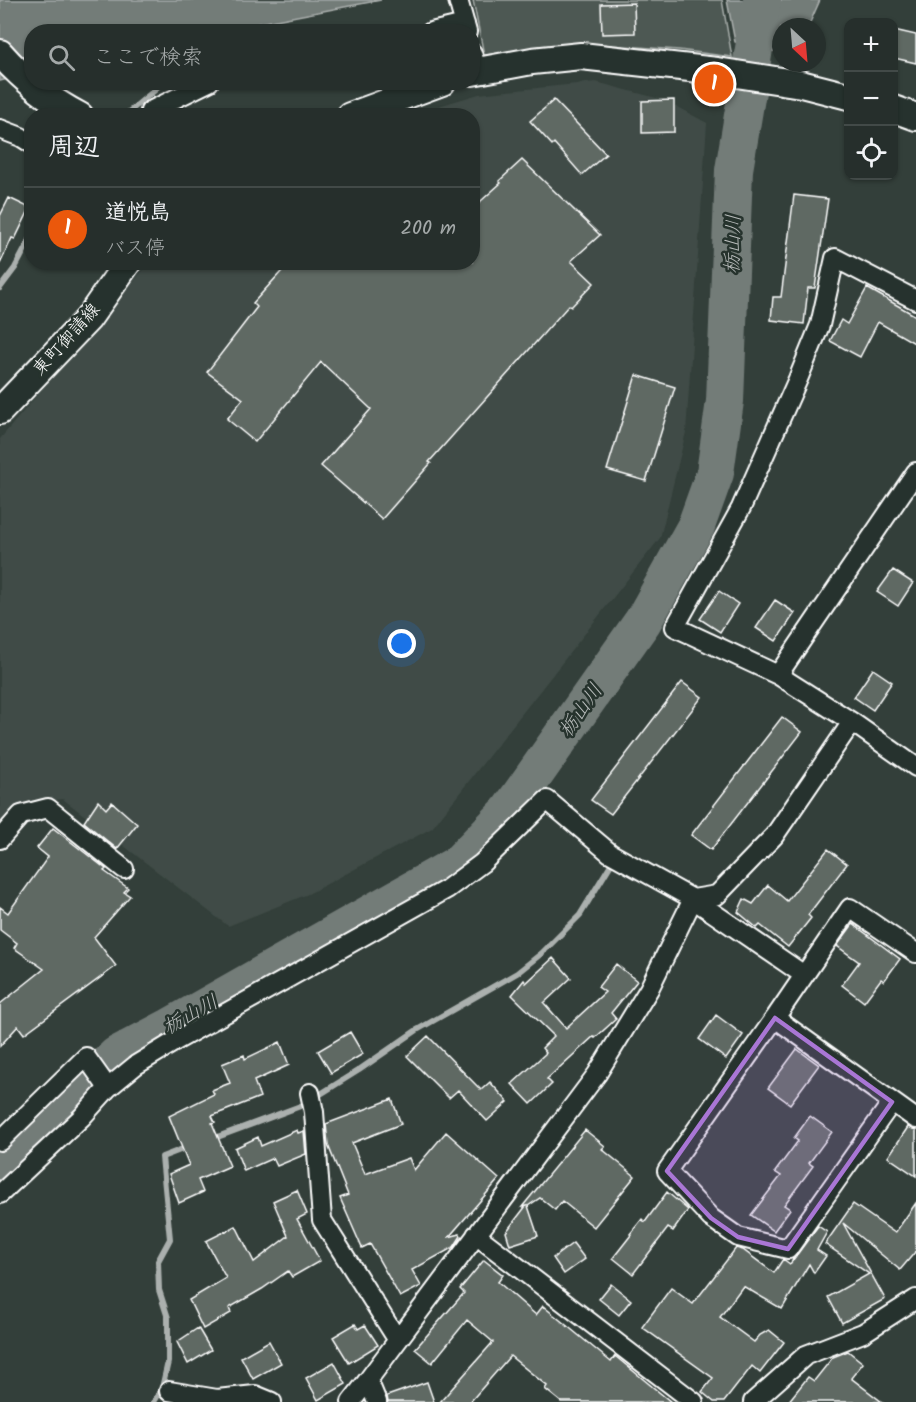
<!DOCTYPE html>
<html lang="ja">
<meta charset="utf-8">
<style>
body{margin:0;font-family:Kalam,"Klee One",sans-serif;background:#323b38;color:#f1f3f6}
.controls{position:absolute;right:18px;top:18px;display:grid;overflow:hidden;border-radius:12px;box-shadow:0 2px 4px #0004}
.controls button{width:54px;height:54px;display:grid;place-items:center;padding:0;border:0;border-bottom:2px solid #424a48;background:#262f2c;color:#f1f3f6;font:30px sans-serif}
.compass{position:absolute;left:772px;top:18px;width:54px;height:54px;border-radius:50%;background:#262f2c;box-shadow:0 2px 4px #0004;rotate:154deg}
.you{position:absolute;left:402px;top:644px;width:21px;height:21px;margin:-15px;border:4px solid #fff;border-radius:50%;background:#1a73e8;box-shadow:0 0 0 9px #1a73e833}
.badge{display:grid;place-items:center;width:39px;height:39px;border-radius:50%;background:#ea580c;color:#fff;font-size:20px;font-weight:700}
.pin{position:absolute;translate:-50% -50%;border:3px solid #fff;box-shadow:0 2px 6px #0006}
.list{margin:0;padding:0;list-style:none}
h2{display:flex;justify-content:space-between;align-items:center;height:78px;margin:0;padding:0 24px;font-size:26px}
h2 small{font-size:20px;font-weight:400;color:#a4a9a9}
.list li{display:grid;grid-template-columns:39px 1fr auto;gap:18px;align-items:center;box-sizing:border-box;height:84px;padding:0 24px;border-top:2px solid #424a48}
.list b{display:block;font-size:22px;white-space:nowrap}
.list p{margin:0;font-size:20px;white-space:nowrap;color:#a4a9a9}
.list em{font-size:20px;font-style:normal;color:#a4a9a9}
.icon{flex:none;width:33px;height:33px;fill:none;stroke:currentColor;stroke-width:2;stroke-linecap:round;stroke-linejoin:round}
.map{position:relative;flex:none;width:916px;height:1402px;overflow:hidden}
.search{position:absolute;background:#262f2c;box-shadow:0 2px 4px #0004;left:24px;top:24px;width:456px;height:66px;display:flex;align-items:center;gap:15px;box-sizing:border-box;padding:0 21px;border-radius:24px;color:#a4a9a9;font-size:22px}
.panel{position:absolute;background:#262f2c;box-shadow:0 2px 4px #0004;left:24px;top:108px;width:456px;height:162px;border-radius:24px}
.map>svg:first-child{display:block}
.built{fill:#404c47}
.green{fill:#4d5853;stroke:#a6aca9;stroke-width:1.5}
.water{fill:#737b78;stroke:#abb0ae;stroke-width:1.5}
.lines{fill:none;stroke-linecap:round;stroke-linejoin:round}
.stream{stroke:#abb0ae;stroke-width:6}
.river{stroke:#737b78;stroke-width:38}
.building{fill:#5f6964;stroke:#fff;stroke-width:1.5}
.street-casing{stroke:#fff;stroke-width:22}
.secondary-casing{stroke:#fff;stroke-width:30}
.street{stroke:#26332d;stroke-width:18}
.secondary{stroke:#26332d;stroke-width:26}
.marked{fill:#a976d5;fill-opacity:0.2;stroke:#a976d5;stroke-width:4.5;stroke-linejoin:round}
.labels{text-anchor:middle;stroke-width:5;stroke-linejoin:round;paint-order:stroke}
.street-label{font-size:18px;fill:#fff;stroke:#26332d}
.water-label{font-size:20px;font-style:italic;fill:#b9bdbc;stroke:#26332d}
</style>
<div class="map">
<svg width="916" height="1402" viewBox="0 0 916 1402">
<rect width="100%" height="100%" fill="#333f3a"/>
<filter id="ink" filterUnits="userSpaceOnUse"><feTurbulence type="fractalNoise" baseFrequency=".0167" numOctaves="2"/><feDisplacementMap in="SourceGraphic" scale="12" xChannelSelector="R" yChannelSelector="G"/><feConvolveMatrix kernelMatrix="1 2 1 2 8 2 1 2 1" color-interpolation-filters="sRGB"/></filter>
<g filter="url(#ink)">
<path class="built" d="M 596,82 L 664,100 L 707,123 L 686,432 L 660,538 L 432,828 L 308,894 L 228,926 L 63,799 L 36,802 L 4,823 L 0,820 L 0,439 L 149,263 L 472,262 L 472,116 L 409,115 L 479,94 Z"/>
<path class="green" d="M 473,0 L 722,0 L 732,57 L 679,50 L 597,44 L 484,55 Z"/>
<path class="water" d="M 0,0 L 381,0 L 218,31 L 32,32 L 31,73 L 0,81 Z
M 727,0 L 820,0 L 808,27 L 781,27 L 781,53 L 735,42 Z"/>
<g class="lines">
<path class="stream" d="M 124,116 L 155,90 L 161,82
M 0,288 L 15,268 L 32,236
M 212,1139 L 303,1105 L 359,1070 L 417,1030 L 517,973 L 542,953 L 580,915 L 611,864
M 154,1402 L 162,1388 L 168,1362 L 168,1318 L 159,1290 L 158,1261 L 170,1239 L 162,1157 L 188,1147"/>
<path class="river" d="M 0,1168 L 117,1055 L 170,1027 L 458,864 L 509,811 L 643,621 L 696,526 L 715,473 L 725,401 L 734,170 L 762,0"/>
</g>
<path class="building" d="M 634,3 L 635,33 L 602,34 L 601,4 Z
M 894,30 L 916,35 L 916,63 L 894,58 Z
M 554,100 L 606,154 L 582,175 L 554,143 L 552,145 L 530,121 Z
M 674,100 L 674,132 L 642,133 L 642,101 Z
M 522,160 L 600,235 L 571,261 L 594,283 L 571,307 L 569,305 L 429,462 L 431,463 L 382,519 L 321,466 L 371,409 L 321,362 L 255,442 L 227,419 L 243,399 L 207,372 L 257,307 L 253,303 L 290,262 L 472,262 L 472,209 L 501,183 L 499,181 Z
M 794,195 L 828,199 L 815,288 L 808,288 L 804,324 L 771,320 L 773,297 L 781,297 Z
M 9,198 L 30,208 L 15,239 L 12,238 L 0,264 L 0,216 Z
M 867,288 L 916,316 L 916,344 L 878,322 L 860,357 L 830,341 L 841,320 L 847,324 Z
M 636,375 L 675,387 L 646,481 L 607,470 Z
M 893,570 L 913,583 L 898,606 L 877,592 Z
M 719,591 L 738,604 L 720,632 L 700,619 Z
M 775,600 L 795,613 L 776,641 L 756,628 Z
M 873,669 L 892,682 L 873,710 L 854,697 Z
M 682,682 L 702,697 L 611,814 L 591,800 Z
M 782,717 L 802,732 L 711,850 L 691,835 Z
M 98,801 L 106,809 L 112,802 L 137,824 L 117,849 L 84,822 Z
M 53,828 L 106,869 L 104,871 L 128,888 L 124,892 L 130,896 L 94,937 L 116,966 L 24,1034 L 18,1026 L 0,1046 L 0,1004 L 44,969 L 14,948 L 17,943 L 0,930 L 0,907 L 8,913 L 48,857 L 37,848 Z
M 828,849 L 847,864 L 808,915 L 811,918 L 788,947 L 760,925 L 757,928 L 738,912 L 744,899 L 753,904 L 768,885 L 787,901 Z
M 853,924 L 900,959 L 884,981 L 881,979 L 864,1002 L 842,985 L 859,962 L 837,946 Z
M 553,958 L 571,978 L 544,1003 L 566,1028 L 605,992 L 598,987 L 616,964 L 637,981 L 611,1013 L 616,1019 L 595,1038 L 593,1037 L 547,1079 L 552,1084 L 531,1104 L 512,1084 L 546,1053 L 542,1048 L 554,1036 L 512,995 L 524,980 L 526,983 Z
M 716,1015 L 743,1035 L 726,1059 L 699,1039 Z
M 350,1032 L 363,1054 L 331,1073 L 318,1051 Z
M 428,1036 L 481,1090 L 490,1082 L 508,1102 L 487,1121 L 458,1090 L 449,1098 L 407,1056 Z
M 280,1042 L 289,1065 L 254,1081 L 260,1097 L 212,1116 L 215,1122 L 212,1123 L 230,1166 L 198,1180 L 203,1192 L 179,1203 L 169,1174 L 189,1165 L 169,1116 L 214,1094 L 212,1090 L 230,1083 L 222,1064 L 244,1055 L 245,1059 Z
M 797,1049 L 819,1065 L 790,1104 L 768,1088 Z
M 392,1099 L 401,1124 L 352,1143 L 365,1174 L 409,1158 L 414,1170 L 446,1132 L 499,1179 L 449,1237 L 460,1234 L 461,1236 L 454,1247 L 412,1270 L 421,1286 L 400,1297 L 370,1244 L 362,1248 L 340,1198 L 348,1195 L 328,1145 L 326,1124 Z
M 810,1116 L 832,1132 L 809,1163 L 813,1166 L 784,1205 L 790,1209 L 774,1231 L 751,1215 L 781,1176 L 775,1172 L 798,1141 L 794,1138 Z
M 908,1127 L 916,1130 L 916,1176 L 888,1157 Z
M 297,1130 L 298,1133 L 304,1131 L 306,1154 L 277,1166 L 273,1158 L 244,1171 L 235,1148 L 258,1137 L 261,1146 Z
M 585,1130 L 605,1146 L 602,1149 L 635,1176 L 594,1227 L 562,1201 L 555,1210 L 540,1198 L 528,1206 L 538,1236 L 510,1245 L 506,1232 L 526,1206 L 522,1207 Z
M 297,1190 L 307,1214 L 297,1219 L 320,1261 L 292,1277 L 288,1271 L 262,1289 L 229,1308 L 231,1313 L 203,1329 L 189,1300 L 226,1278 L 206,1241 L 236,1226 L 254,1262 L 288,1236 L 273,1201 Z
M 667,1192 L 688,1210 L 673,1231 L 668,1228 L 633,1274 L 613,1258 L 631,1235 L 630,1234 L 642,1219 L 645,1222 Z
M 916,1203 L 916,1251 L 900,1270 L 843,1223 L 885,1299 L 842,1323 L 828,1297 L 869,1274 L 825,1244 L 853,1204 L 895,1233 Z
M 818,1226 L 827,1232 L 817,1250 L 826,1256 L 814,1273 L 809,1264 L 782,1309 L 743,1286 L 720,1317 L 754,1342 L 760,1335 L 769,1330 L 784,1342 L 760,1373 L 752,1366 L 724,1402 L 714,1402 L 702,1392 L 713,1378 L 642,1327 L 671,1288 L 693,1304 L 736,1248 L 743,1250 L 774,1273 L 783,1259 L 790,1264 Z
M 573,1243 L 585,1259 L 564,1274 L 553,1258 Z
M 484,1260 L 503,1275 L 498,1282 L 536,1315 L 543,1306 L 611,1362 L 615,1356 L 671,1402 L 561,1402 L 545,1389 L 547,1386 L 510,1356 L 470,1402 L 440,1402 L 493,1342 L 467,1320 L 432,1363 L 415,1349 L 464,1293 L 460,1289 Z
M 611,1284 L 631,1300 L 619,1315 L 599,1299 Z
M 355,1324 L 358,1329 L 365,1325 L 378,1345 L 349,1363 L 333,1337 Z
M 198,1328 L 211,1350 L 188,1364 L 177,1342 Z
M 269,1341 L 281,1363 L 253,1379 L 241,1357 Z
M 848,1351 L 863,1363 L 851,1378 L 882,1402 L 788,1402 L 808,1377 L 814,1381 L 833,1357 Z
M 334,1362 L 346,1384 L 318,1400 L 306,1378 Z
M 427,1382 L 434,1402 L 388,1402 L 387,1396 Z"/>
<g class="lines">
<defs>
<path id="street" d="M 458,0 L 467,32
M 431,32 L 465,24
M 472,53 L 477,70
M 150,111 L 209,82
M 0,129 L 21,137 L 32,144
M 916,300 L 835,258 L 820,325 L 798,379 L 741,508 L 675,627 L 778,675 L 852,722 L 916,767
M 778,675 L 916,472
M 0,839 L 21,815 L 48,808 L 124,869
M 916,953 L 850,908 L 775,1018 L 916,1119
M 775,1018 L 667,1171 L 711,1218 L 738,1237 L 788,1249 L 892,1102
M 310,1093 L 314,1112 L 322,1220 L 397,1339
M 0,1141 L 86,1057 L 108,1088
M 0,1194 L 82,1117 L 108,1088 L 136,1065 L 174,1042 L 447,889 L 482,863 L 547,800 L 610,853 L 693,899 L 717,895 L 774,836 L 852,722
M 476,1235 L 694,1402
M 169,1391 L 217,1399 L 255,1395 L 272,1402
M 351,1402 L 368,1380
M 377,1402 L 368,1380 L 597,1074 L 649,989 L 693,899 L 804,975
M 753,1402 L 806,1355 L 863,1333 L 916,1299"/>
<path id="secondary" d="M 0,53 C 22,78 51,101 80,116
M 472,72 L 532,61 L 581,56 L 717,71 L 801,84 L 848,96
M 894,109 L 916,117
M 350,116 L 442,82
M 0,411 L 88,319 L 128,262"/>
</defs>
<use href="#street" class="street-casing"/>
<use href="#secondary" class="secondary-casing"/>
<use href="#street" class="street"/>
<use href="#secondary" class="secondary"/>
</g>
</g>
<path class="marked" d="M 775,1018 L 892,1102 L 788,1249 L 738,1237 L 711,1218 L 667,1171 Z"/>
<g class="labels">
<g class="street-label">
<text transform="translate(66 339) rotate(-48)" y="6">東町御請線</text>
</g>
<g class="water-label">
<text transform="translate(732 244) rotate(-88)" y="7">栃山川</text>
<text transform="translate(580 710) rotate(-55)" y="7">栃山川</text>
<text transform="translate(190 1014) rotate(-29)" y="7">栃山川</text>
</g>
</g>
</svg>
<div class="controls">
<button>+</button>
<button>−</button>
<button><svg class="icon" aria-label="locate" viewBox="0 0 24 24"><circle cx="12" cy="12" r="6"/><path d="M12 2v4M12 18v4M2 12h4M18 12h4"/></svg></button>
</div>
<svg class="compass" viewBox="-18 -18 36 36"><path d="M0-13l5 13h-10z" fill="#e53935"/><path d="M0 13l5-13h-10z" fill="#a4a9a9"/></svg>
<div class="you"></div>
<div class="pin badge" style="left:714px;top:84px">1</div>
<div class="search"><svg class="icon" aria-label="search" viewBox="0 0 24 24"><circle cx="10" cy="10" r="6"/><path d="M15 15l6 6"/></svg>ここで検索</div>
<section class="panel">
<h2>周辺<small></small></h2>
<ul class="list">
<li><span class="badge">1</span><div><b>道悦島</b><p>バス停</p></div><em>200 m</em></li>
</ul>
</section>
</div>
